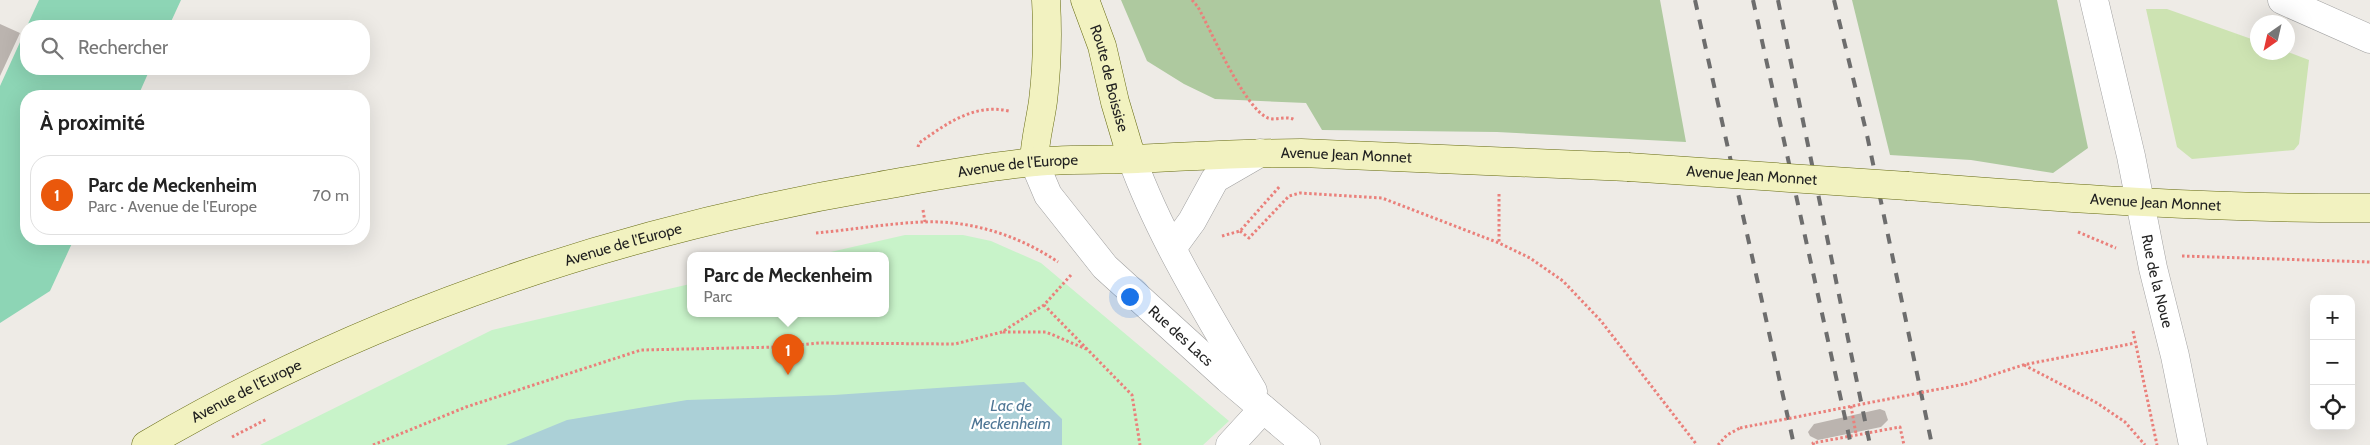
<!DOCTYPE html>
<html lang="fr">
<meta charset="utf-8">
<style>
body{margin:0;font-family:Cabin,sans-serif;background:#f2f2f2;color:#222}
.controls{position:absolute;right:15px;bottom:15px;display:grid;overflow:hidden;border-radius:10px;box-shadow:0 5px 20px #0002}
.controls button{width:45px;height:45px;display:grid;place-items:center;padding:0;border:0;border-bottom:1px solid #e0e0e0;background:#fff;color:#222;font:25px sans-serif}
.compass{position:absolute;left:2250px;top:15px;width:45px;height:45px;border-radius:50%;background:#fff;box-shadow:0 5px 20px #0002;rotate:214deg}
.you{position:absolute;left:1129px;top:296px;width:18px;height:18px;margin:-12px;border:4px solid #fff;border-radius:50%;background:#1a73e8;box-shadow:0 0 0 8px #1a73e833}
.badge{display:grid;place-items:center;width:32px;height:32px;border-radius:50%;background:#ea580c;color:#fff;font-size:16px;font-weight:700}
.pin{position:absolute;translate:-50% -41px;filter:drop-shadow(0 1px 2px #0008)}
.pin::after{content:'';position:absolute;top:26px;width:18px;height:15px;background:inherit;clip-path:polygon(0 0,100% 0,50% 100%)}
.popup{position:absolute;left:687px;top:252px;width:202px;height:65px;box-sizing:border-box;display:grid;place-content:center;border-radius:10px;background:#fff;filter:drop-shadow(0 1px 4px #0005);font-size:16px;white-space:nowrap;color:#767676}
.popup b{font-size:19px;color:#222}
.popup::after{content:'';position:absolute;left:50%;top:100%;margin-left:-10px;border:10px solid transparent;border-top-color:#fff}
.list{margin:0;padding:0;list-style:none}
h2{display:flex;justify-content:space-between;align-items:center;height:65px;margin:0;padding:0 20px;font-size:21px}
h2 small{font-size:16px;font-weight:400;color:#767676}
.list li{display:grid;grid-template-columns:32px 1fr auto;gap:15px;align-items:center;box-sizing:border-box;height:80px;margin:0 10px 10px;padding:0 10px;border:1px solid #e0e0e0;border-radius:20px}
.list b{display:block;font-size:19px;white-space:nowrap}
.list p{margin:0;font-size:16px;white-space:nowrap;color:#767676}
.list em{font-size:16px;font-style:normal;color:#767676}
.icon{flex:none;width:28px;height:28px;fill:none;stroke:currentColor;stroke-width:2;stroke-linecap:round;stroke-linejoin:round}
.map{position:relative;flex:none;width:2370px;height:445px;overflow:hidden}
.search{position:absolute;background:#fff;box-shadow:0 5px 20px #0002;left:20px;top:20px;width:350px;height:55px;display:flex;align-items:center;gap:12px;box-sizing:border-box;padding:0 18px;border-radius:20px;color:#767676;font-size:19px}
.panel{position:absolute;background:#fff;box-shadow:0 5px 20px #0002;left:20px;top:90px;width:350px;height:155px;border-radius:20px}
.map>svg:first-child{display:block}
.grass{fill:#cde3b2}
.forest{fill:#aec99f}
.park{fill:#c8f3c9}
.pitch{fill:#8dd5b5}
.water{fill:#abd0d7}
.building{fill:#bbb4af}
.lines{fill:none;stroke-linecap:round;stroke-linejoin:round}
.street-casing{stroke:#a0a0a0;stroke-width:29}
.secondary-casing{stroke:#656a11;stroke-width:29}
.path{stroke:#ea807b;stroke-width:3;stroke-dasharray:2.5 2.5;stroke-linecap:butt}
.street{stroke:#fff;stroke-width:28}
.secondary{stroke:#f2f2c0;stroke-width:28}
.rail{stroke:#6d6d6d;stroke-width:4;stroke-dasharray:10 10;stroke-linecap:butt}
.secondary-bridge-casing{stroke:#656a11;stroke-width:29;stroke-linecap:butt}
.path-bridge{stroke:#ea807b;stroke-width:3;stroke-dasharray:2.5 2.5;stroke-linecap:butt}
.secondary-bridge{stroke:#f2f2c0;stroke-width:28}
.labels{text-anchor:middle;stroke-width:4.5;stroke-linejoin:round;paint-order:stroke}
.street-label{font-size:15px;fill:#1f1f1f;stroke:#fff}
.water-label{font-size:16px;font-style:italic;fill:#4f7695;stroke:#fff}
</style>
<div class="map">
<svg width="2370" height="445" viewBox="0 0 2370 445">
<rect width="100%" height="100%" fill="#eeebe6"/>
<path class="grass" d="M 2146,9 L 2167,9 L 2257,41 L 2258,52 L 2288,52 L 2309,60 L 2299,144 L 2294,150 L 2192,159 L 2177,147 Z"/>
<path class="forest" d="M 1121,0 L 1660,0 L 1686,142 L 1497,132 L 1322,130 L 1306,103 L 1215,99 L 1184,84 L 1147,61 Z
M 1852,0 L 2057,0 L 2088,148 L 2053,173 L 1971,160 L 1890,155 Z"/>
<path class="park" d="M 905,235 L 963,235 L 991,241 L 1041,263 L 1229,421 L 1203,445 L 260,445 L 492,330 L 690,284 L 690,314 L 886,314 L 886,256 L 813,256 Z"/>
<path class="pitch" d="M 39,0 L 181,0 L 169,26 L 27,26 Z
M 26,29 L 26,69 L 150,69 L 138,96 L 26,96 L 26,239 L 74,239 L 50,291 L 0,323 L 0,86 Z"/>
<path class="water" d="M 1024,382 L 1062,419 L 1062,445 L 506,445 L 567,420 L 687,400 L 834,395 Z"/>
<path class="building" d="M 0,24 L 20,33 L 0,76 Z
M 1880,409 L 1885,411 L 1888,420 L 1881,427 L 1818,440 L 1810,436 L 1808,432 L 1814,424 Z"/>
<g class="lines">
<defs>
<g id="street">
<path id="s1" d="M 2094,0 L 2131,156 L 2153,268 L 2175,356 L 2193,445"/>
<path d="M 2282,0 L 2370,39"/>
<path d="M 1132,159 C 1160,237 1211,319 1253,391"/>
<path id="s2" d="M 1034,162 L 1048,195 L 1105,267 L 1228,379 L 1306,445"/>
<path d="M 1173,247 L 1192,221 L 1215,179 L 1260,153"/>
<path d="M 1230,445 L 1263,409"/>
</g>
<g id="secondary">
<path id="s3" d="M 1085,0 L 1102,46 L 1115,102 L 1132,159"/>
<path d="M 1034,162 C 1035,139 1040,123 1043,101 C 1047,68 1048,34 1046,0"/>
<path id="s4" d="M 1908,186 C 2062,198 2216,209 2370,208"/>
<path id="s5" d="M 146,445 C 371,313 622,230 879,186 C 930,177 982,167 1034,162 C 1068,159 1103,160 1137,159 C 1192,156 1246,153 1301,153 L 1628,167"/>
</g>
</defs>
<use href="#street" class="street-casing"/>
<use href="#secondary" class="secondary-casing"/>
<path class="path" d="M 1192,0 L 1198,7 C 1211,31 1245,109 1268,118 C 1277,121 1286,115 1295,120
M 918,147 L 919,143 C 946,124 974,103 1009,111
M 1499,194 L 1499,243
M 923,210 L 925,222
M 1240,231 L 1249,238 L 1289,196 L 1300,193 L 1382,198 L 1499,243 L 1530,258 L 1563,281 L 1601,321 L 1697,445
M 2078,232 L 2116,248
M 816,233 C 851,230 889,223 924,222 C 971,220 1020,236 1058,262
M 1222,236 L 1240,231 L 1280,186
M 2182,256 L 2370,262
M 1071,275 L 1044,305 L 1132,395 L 1140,445
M 2133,331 L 2157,445
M 1003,332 L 1046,332 L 1086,349
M 2024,365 L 2097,403 L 2125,422 L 2145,445
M 1965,384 L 2023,365 L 2135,343
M 1851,406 L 1856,434
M 232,437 L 267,419
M 373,445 L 466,407 L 641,350 L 779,347 L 819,343 L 955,344 L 1002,332 L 1044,305
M 1718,445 L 1727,435 L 1740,428
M 1814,445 L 1813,443 L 1824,441 L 1900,427 L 1904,445"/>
<use href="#street" class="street"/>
<use href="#secondary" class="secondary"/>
<path class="rail" d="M 1695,0 L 1794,445
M 1753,0 L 1851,445
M 1778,0 L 1870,445
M 1834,0 L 1867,135 L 1932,445"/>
<defs>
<g id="secondary-bridge">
<path id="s6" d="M 1628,167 L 1908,186"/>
</g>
</defs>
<use href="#secondary-bridge" class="secondary-bridge-casing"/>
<path class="path-bridge" d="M 1740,428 L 1965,384"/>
<use href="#secondary-bridge" class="secondary-bridge"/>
</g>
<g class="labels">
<g class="street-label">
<text dy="5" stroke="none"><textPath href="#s3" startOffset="82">Route de Boissise</textPath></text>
<text dy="5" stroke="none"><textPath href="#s5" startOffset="1251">Avenue Jean Monnet</textPath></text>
<text dy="5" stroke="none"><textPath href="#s5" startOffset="922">Avenue de l'Europe</textPath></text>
<text dy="5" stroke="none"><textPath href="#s6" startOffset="124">Avenue Jean Monnet</textPath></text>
<text dy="5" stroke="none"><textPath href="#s4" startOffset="248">Avenue Jean Monnet</textPath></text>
<text dy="5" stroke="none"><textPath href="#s5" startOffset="519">Avenue de l'Europe</textPath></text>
<text dy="5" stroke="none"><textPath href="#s1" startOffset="288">Rue de la Noue</textPath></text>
<text dy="5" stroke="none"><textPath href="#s2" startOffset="230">Rue des Lacs</textPath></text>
<text dy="5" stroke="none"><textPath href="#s5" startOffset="114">Avenue de l'Europe</textPath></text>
</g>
<g class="water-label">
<text x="1011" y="411">Lac de<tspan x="1011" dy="18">Meckenheim</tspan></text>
</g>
</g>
</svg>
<div class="controls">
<button>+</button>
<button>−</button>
<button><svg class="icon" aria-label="locate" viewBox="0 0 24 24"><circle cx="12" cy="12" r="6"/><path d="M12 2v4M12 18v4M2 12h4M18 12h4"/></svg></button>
</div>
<svg class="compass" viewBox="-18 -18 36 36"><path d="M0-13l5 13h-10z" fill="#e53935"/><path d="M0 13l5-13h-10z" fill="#767676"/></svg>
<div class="you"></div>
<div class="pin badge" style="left:788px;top:375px">1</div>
<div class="popup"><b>Parc de Meckenheim</b>Parc</div>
<div class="search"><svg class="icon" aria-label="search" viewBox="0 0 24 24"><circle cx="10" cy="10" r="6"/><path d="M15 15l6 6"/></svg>Rechercher</div>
<section class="panel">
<h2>À proximité<small></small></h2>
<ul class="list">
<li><span class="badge">1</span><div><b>Parc de Meckenheim</b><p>Parc · Avenue de l'Europe</p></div><em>70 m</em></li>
</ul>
</section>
</div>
